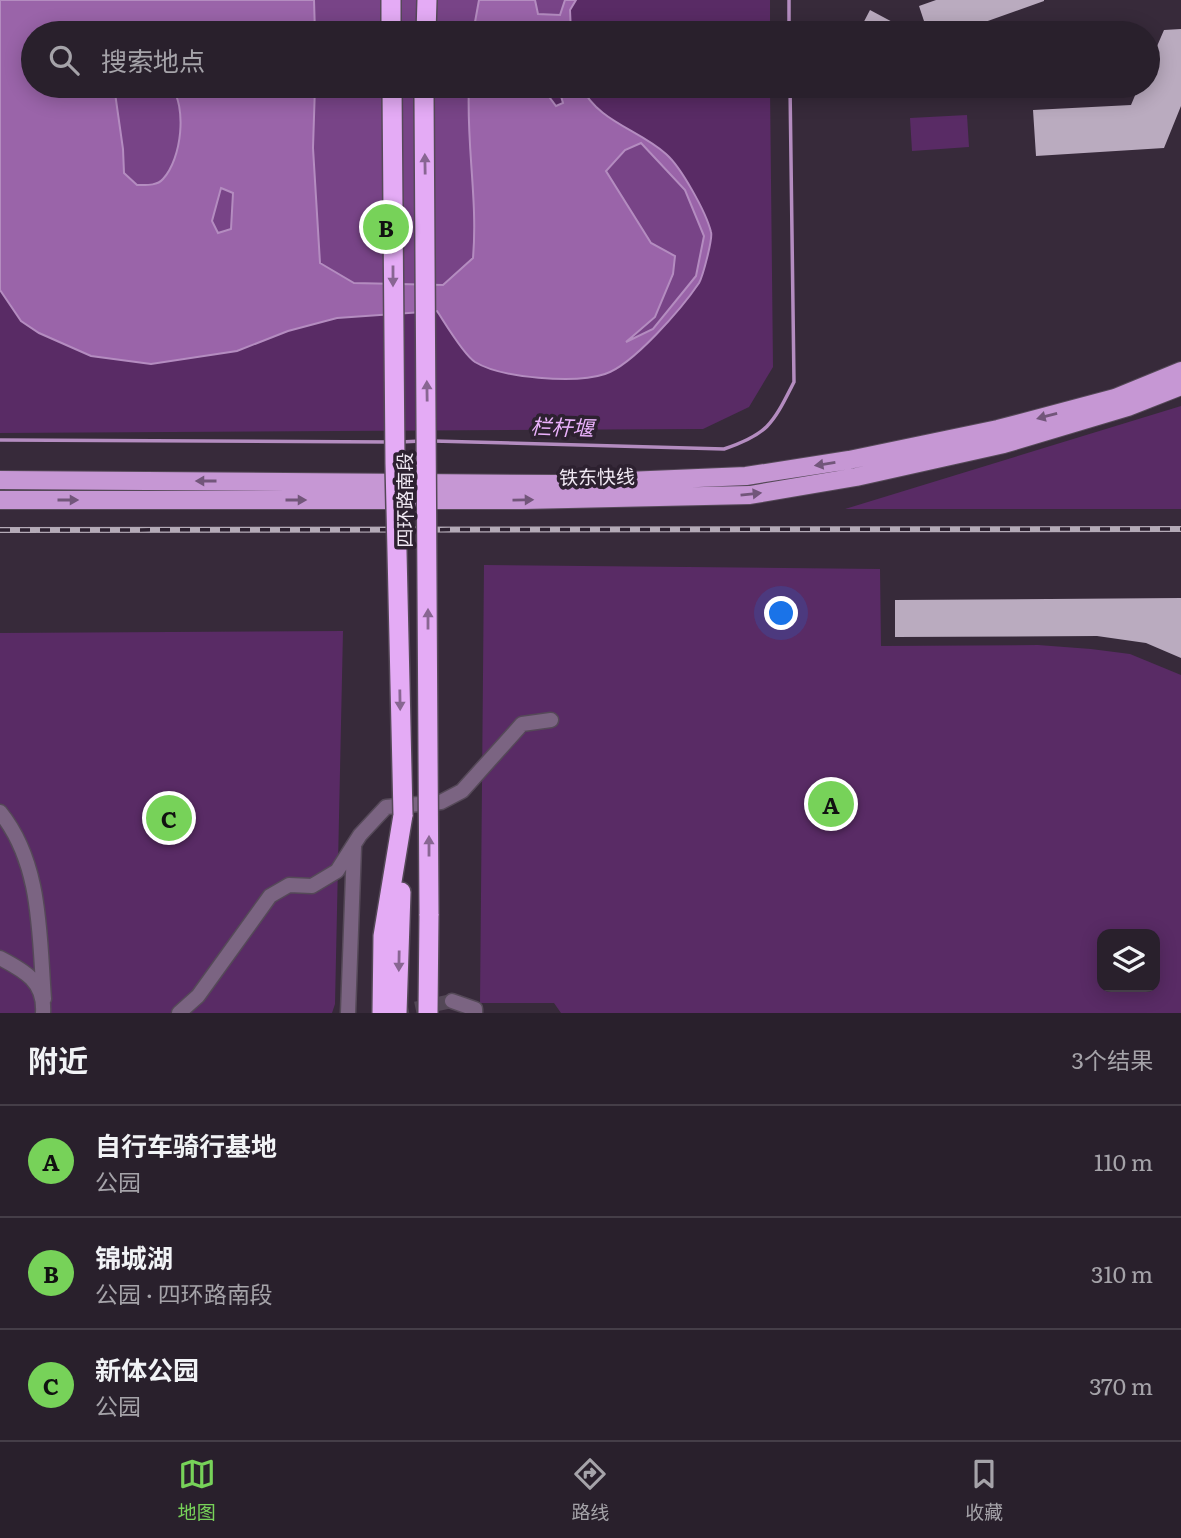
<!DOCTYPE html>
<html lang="zh">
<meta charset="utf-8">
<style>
body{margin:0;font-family:Literata,"Noto Sans SC",serif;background:#312834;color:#f1f3f6}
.controls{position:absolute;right:21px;bottom:21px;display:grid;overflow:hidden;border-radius:14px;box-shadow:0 4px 18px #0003}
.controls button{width:63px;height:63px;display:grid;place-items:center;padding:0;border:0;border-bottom:2px solid #453e48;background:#29202c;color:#f1f3f6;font:35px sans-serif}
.you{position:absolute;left:782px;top:614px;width:24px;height:24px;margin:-18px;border:5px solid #fff;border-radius:50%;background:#1a73e8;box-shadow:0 0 0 10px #1a73e833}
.badge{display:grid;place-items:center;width:46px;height:46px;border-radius:50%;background:#77d259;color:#111;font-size:23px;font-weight:700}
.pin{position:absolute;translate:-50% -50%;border:4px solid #fff;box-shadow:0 2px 7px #0006}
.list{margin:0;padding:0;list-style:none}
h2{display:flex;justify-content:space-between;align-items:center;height:91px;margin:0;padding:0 28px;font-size:30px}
h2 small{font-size:23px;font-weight:400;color:#a5a3a9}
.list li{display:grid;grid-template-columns:46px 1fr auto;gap:21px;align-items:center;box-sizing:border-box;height:112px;padding:0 28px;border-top:2px solid #453e48}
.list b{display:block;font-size:26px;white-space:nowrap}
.list p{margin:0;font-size:23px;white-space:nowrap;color:#a5a3a9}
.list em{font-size:23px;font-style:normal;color:#a5a3a9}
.icon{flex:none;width:38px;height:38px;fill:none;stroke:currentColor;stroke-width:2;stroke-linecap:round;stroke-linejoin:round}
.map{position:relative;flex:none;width:1181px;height:1013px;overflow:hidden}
.search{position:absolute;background:#29202c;box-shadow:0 4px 18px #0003;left:21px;right:21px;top:21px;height:77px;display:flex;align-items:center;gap:18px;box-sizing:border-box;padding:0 24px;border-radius:38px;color:#a5a3a9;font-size:26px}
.sheet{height:427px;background:#29202c}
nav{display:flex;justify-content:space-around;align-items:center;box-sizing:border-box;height:98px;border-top:2px solid #453e48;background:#29202c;font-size:19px;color:#a5a3a9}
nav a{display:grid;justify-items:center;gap:4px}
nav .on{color:#77d259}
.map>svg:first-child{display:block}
.green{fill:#592b65;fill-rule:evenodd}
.forest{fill:#784487}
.water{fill:#9a64a9;stroke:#b48cc0;stroke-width:2;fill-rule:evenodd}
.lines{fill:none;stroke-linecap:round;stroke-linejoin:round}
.stream{stroke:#b48cc0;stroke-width:3.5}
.building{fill:#baabbf}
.minor-tunnel{stroke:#534756;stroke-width:14;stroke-dasharray:14 7;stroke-linecap:butt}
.minor-casing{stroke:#554958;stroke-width:17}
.major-casing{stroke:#554958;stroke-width:20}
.highway-casing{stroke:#554958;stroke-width:22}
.minor{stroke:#7b6482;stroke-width:14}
.major{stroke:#c697d4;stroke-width:18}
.highway{stroke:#e4abf5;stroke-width:19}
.rail-casing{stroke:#b4aab7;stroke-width:6}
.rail{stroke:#2d2130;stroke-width:3.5;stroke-dasharray:10;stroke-linecap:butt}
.highway-bridge-casing{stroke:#554958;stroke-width:22;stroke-linecap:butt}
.highway-bridge{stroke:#e4abf5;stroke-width:19}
.oneway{fill:#886692}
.oneway2{fill:#72567a}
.labels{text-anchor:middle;stroke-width:7;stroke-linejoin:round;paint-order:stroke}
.street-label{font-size:19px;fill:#f1e9f4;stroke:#2d2130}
.water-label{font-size:21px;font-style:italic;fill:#eab1fb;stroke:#2d2130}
</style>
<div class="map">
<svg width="1181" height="1013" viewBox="0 0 1181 1013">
<rect width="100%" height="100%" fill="#372a3a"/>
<path class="green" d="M 0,0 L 770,0 L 770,33 L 33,33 L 33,86 L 770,86 L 773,367 L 749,407 L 703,429 L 0,433 Z
M 967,115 L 969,147 L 912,151 L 910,118 Z
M 1181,406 L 1181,509 L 845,509 Z
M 484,565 L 880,569 L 881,646 L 1038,645 L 1091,649 L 1130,654 L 1181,675 L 1181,1013 L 561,1013 L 554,1003 L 480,1003 ZM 1102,934 L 1155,934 L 1155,987 L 1102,987 Z
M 343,631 L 335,1004 L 332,1013 L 0,1013 L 0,633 Z"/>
<path class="forest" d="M 314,0 L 479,0 L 473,33 L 315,33 Z
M 535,0 L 565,0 L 560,15 L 537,14 Z
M 117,86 L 171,86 C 187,107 182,159 163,179 C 156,186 146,185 137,185 L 124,173 L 123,149 L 115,93 Z
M 315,86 L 469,86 C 466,143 478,200 473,258 L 443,285 L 354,283 L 320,263 L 313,148 Z
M 641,143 L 685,190 L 704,236 L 696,276 L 653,329 L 622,344 L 651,243 L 606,171 L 625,150 Z
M 220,188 L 233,193 L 231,229 L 217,233 L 212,221 Z"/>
<path class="water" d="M 0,0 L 314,0 L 315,33 L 33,33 L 33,86 L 117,86 L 115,93 L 123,149 L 124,173 L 137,185 C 146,185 157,186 163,179 C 182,158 187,107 171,86 L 315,86 L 313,148 L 320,263 L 354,283 L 443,285 L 473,258 C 478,200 466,143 469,86 L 541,86 L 556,106 L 563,103 L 558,86 L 581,86 C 598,122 638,129 666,154 C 681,167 706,212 711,232 C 713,238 703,276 699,283 C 682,308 633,365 605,374 C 575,384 501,378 475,362 C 463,354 445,323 437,311 L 337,318 L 288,331 L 237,351 L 151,364 L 91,356 L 39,333 L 21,321 L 0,290 ZM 641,143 L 685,190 L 704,236 L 696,276 L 653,329 L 626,342 L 655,317 L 673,274 L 675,256 L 651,243 L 606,171 L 625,150 ZM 221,188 L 233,193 L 231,229 L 218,233 L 212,221 Z
M 479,0 L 535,0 L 538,14 L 560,15 L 565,0 L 576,0 L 570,10 L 571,33 L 473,33 Z"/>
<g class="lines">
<path class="stream" d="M 789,0 L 789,33
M 0,440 L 390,442
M 433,441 L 724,449 C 769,434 773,423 794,382 L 790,86
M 401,442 L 421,441"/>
</g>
<path class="building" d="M 936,0 L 1044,0 L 1044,1 L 954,33 L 928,33 L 919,6 Z
M 870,10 L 913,33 L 858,33 Z
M 1181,29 L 1181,106 L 1164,148 L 1036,156 L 1033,110 L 1131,105 L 1139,86 L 1148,86 L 1148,67 L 1164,30 Z
M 1181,598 L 1181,658 L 1146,643 L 1097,636 L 895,637 L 895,600 Z"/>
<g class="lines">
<path class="minor-tunnel" d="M 395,1013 L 452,1001"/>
<defs>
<path id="minor" d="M 0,812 C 42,864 39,935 44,999
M 0,958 C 25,971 45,982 43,1013
M 452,1001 L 475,1009 L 475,1013
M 179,1013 L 198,996 L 270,896 L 289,885 L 312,886 L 337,871 L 360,835 L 386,807 L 441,802 L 462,791 L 522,724 L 551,720
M 348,1013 L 354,847"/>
<path id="major" d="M 0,480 L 555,484 L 746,476 L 849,460 L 998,429 L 1115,398 L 1181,371
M 0,500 L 523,500 L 750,495 L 856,477 L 1004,444 L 1128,407 L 1181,386"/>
<path id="highway" d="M 391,0 L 391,33
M 426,33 L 427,0
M 382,1013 L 383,936 L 403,815
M 397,1013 L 401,892
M 428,1013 L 429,914"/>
</defs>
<use href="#minor" class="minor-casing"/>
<use href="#major" class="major-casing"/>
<use href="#highway" class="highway-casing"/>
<use href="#minor" class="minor"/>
<use href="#major" class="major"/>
<use href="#highway" class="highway"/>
<defs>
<path id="rail" d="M 0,530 L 1181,529"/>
</defs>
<use href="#rail" class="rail-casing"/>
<use href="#rail" class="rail"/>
<defs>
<path id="highway-bridge" d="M 392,86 L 395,464 L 403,815
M 424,94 L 429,914"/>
</defs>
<use href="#highway-bridge" class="highway-bridge-casing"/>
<use href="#highway-bridge" class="highway-bridge"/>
</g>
<defs><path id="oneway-solid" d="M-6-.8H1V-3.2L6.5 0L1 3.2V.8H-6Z" transform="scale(1.75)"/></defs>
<g class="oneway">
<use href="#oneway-solid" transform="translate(425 164) rotate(-91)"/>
<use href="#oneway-solid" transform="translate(393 276) rotate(90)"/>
<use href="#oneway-solid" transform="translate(427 391) rotate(-91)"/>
<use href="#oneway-solid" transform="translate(428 619) rotate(-90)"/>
<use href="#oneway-solid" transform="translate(400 700) rotate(89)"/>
<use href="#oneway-solid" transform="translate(429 846) rotate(-90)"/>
<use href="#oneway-solid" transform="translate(399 961) rotate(91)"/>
</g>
<g class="oneway2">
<use href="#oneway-solid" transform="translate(1047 416) rotate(165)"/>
<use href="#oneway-solid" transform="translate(825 464) rotate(171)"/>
<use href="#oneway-solid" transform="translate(206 481) rotate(-180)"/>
<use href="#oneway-solid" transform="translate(751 494) rotate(-6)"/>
<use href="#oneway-solid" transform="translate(68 500)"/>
<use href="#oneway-solid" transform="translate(296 500)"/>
<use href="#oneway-solid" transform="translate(523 500) rotate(-1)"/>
</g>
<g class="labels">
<g class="street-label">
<text transform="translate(597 477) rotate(-1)" y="7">铁东快线</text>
<text transform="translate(405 500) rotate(-90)" y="7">四环路南段</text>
</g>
<g class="water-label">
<text transform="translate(562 428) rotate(2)" y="7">栏杆堰</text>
</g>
</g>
</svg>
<div class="controls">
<button><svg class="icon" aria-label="layers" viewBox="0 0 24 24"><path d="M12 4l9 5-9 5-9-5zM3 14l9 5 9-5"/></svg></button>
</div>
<div class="you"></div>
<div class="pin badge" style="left:831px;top:804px">A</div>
<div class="pin badge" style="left:386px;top:227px">B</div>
<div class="pin badge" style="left:169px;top:818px">C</div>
<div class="search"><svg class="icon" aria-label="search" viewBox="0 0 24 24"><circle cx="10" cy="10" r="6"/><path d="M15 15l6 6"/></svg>搜索地点</div>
</div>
<section class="sheet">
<h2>附近<small>3个结果</small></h2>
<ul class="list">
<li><span class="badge">A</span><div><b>自行车骑行基地</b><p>公园</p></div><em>110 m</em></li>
<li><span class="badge">B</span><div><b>锦城湖</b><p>公园 · 四环路南段</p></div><em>310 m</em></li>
<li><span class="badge">C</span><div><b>新体公园</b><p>公园</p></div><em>370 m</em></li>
</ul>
</section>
<nav>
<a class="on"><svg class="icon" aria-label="map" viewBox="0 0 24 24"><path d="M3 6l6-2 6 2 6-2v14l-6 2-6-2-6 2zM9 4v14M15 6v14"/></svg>地图</a>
<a><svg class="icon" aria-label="directions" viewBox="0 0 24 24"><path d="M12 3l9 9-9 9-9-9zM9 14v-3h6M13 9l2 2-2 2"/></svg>路线</a>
<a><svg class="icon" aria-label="saved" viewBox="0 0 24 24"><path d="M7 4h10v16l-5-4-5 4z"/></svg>收藏</a>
</nav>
